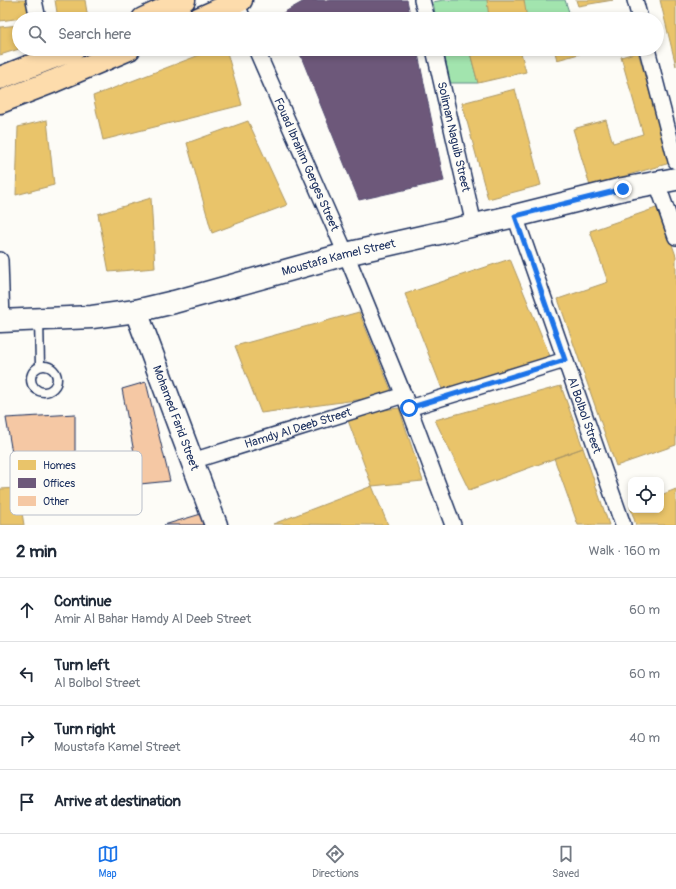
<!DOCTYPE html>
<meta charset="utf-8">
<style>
body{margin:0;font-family:Pangolin,sans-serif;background:#f2f2f3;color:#1f2937}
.controls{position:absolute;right:12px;bottom:12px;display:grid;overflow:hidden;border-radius:8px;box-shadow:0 2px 6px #0003}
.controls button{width:36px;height:36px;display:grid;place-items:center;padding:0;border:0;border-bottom:1px solid #e0e1e3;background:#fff;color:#1f2937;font:20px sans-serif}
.stop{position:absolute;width:12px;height:12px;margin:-9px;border:3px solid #1a73e8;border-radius:50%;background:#fff}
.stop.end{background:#1a73e8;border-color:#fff;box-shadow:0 1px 4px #0008}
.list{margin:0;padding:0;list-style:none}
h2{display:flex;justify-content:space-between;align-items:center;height:52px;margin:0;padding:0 16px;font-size:17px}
h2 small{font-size:13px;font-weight:400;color:#747a83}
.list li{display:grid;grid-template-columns:26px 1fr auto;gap:12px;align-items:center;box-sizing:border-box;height:64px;padding:0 16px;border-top:1px solid #e0e1e3}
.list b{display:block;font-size:15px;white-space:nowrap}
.list p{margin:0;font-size:13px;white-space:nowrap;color:#747a83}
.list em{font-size:13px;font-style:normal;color:#747a83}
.icon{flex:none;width:22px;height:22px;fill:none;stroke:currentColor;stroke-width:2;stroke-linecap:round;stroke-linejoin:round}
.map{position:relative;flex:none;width:676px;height:525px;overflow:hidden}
.search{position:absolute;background:#fff;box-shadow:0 2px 6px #0003;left:12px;right:12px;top:12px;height:44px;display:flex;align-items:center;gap:10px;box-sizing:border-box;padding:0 14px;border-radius:22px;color:#747a83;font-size:15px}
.sheet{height:308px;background:#fff}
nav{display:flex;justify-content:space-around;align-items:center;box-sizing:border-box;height:56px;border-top:1px solid #e0e1e3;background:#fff;font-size:11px;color:#747a83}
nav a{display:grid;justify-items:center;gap:2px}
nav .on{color:#1a73e8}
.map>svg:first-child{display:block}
.green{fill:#a2e4ae;stroke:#5e8a86}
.homes{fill:#e9c46a;stroke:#ab9766}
.offices{fill:#6d597a;stroke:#544c72}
.building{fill:#f5c8a4;stroke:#1b2f5e}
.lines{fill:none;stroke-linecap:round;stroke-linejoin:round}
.lane-casing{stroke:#1b2f5e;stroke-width:11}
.street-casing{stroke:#1b2f5e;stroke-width:18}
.secondary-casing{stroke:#1b2f5e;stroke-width:25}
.primary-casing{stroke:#1b2f5e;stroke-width:25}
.lane{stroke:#fdfcf7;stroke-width:8}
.street{stroke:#fdfcf7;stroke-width:15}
.secondary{stroke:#fdfcf7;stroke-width:22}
.primary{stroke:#fddcac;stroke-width:22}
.route{stroke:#1a73e8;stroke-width:5}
.labels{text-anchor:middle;stroke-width:4;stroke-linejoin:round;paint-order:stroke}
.street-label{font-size:12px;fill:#1b2f5e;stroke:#fdfcf7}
.key{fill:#fdfcf7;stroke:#b9bec9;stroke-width:1}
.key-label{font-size:11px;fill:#1b2f5e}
</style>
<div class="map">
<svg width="676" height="525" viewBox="0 0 676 525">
<rect width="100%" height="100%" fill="#fdfcf7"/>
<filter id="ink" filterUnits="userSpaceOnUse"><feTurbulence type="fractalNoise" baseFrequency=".025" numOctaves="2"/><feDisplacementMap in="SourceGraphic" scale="8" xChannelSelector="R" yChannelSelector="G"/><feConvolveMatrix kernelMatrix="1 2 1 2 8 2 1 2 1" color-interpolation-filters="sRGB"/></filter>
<g filter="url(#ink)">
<path class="green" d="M 443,0 L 565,0 L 571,18 L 436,19 L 433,2 Z
M 443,49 L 469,49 L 478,83 L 450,83 Z"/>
<path class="homes" d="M 0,0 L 28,0 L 29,17 L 0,21 Z
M 55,0 L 85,0 L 88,19 L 58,19 Z
M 487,0 L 524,0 L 527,19 L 489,19 Z
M 576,0 L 613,0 L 578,6 Z
M 660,0 L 676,0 L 676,66 Z
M 19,25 L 19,49 L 0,55 L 0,27 Z
M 215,49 L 226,49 L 242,105 L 103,140 L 93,96 Z
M 469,49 L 520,49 L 526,72 L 478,83 Z
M 554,49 L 597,49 L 557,60 Z
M 597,49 L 617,49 L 599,54 Z
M 638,52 L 670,163 L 590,186 L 573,129 L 606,120 L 613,143 L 643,134 L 621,57 Z
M 515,89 L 541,185 L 488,199 L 462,103 Z
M 47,120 L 54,185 L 16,195 L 18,127 Z
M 248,121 L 287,205 L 212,233 L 187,143 Z
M 151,198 L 155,268 L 109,272 L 98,214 Z
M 659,207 L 676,256 L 676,445 L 616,466 L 558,299 L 608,282 L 590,231 Z
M 510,259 L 552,361 L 444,394 L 405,294 Z
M 359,312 L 393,395 L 261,413 L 235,346 Z
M 561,386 L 583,448 L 469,490 L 435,420 Z
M 399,408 L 423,481 L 372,486 L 346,415 Z
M 583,448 L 609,525 L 578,525 L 554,458 Z
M 372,486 L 388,525 L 273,524 Z
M 18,488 L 24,525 L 0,525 L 0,489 Z
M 676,489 L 676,525 L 636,525 L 630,506 L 631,506 L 631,510 L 661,510 L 661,495 Z"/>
<path class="offices" d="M 306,0 L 407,0 L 411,19 L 286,19 L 283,13 Z
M 298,49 L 417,49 L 444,181 L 359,200 Z"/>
<path class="building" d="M 146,382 L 170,481 L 140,484 L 122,389 Z
M 75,414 L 75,480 L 18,488 L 6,418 Z
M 201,514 L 204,525 L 164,525 Z"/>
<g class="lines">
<defs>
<path id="lane" d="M 39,320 L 40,366
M31 379a13 13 0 1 1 26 0a13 13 0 1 1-26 0Z"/>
<g id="street">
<path d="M 34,0 L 38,19"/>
<path d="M 235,0 L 243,19"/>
<path d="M 422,0 L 427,19"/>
<path d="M 635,0 L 640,19"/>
<path id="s1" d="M 256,49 L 346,254 L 409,408 L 453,525"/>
<path id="s2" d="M 434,49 L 474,225"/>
<path d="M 647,49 L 676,161"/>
<path d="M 657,183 L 676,237"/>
<path id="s3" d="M 515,216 L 623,525"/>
<path d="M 0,260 L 2,321"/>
<path d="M 409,408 L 565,360"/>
<path id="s4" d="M 192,461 L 404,395"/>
</g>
<g id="secondary">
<path id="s5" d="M 136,311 L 216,525"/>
<path id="s6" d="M 0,321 L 92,317 L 136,311 L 174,302 L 346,254 L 515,216 L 623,189 L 676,179"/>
</g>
<path id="primary" d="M 143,19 L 184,0
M 198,19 L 241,0
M 0,78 L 74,49
M 0,102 L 54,81 L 129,49"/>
</defs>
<use href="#lane" class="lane-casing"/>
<use href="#street" class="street-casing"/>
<use href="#secondary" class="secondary-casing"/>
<use href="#primary" class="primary-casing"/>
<use href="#lane" class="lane"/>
<use href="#street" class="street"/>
<use href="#secondary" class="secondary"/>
<use href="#primary" class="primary"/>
</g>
</g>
<g class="lines" filter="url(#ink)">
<path class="route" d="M 409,408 L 565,360 L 515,216 L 623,189"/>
</g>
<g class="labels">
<g class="street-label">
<text dy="4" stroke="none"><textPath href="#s2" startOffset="90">Soliman Naguib Street</textPath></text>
<text dy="4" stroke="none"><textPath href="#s1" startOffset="126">Fouad Ibrahim Gerges Street</textPath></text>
<text dy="4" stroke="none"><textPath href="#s6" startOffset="346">Moustafa Kamel Street</textPath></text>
<text dy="4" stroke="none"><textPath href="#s3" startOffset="211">Al Bolbol Street</textPath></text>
<text dy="4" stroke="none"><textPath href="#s5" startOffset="114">Mohamed Farid Street</textPath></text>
<text dy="4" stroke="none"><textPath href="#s4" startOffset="111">Hamdy Al Deeb Street</textPath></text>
</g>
</g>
<rect x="10" y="451" width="132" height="64" rx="6" class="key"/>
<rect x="18" y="460" width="18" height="10" fill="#e9c46a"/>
<rect x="18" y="478" width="18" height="10" fill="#6d597a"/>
<rect x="18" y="496" width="18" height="10" fill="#f5c8a4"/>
<g class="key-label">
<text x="43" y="469">Homes</text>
<text x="43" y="487">Offices</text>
<text x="43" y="505">Other</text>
</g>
</svg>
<div class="controls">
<button><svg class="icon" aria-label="locate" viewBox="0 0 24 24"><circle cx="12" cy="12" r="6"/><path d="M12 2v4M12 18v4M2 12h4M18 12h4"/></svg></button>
</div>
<div class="stop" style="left:409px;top:408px"></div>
<div class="stop end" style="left:623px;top:189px"></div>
<div class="search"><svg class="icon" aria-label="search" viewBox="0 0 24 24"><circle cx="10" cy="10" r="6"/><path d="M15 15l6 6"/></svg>Search here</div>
</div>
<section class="sheet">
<h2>2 min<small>Walk · 160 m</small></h2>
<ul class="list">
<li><svg class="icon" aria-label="ahead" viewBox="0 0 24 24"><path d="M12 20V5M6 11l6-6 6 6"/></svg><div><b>Continue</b><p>Amir Al Bahar Hamdy Al Deeb Street</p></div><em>60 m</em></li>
<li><svg class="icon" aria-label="left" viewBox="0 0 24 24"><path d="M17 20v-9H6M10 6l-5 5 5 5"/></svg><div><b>Turn left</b><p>Al Bolbol Street</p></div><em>60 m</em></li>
<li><svg class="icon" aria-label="right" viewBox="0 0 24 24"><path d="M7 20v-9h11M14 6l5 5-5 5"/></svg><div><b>Turn right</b><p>Moustafa Kamel Street</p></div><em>40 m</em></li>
<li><svg class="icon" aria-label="arrive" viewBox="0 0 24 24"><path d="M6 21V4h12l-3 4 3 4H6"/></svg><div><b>Arrive at destination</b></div></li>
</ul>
</section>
<nav>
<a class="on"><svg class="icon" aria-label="map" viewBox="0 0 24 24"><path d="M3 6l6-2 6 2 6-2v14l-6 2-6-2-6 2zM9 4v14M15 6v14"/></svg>Map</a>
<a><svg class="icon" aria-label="directions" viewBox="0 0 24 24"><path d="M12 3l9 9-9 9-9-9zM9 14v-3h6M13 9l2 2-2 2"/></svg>Directions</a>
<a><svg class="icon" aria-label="saved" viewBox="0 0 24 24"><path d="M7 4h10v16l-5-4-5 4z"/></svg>Saved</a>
</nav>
